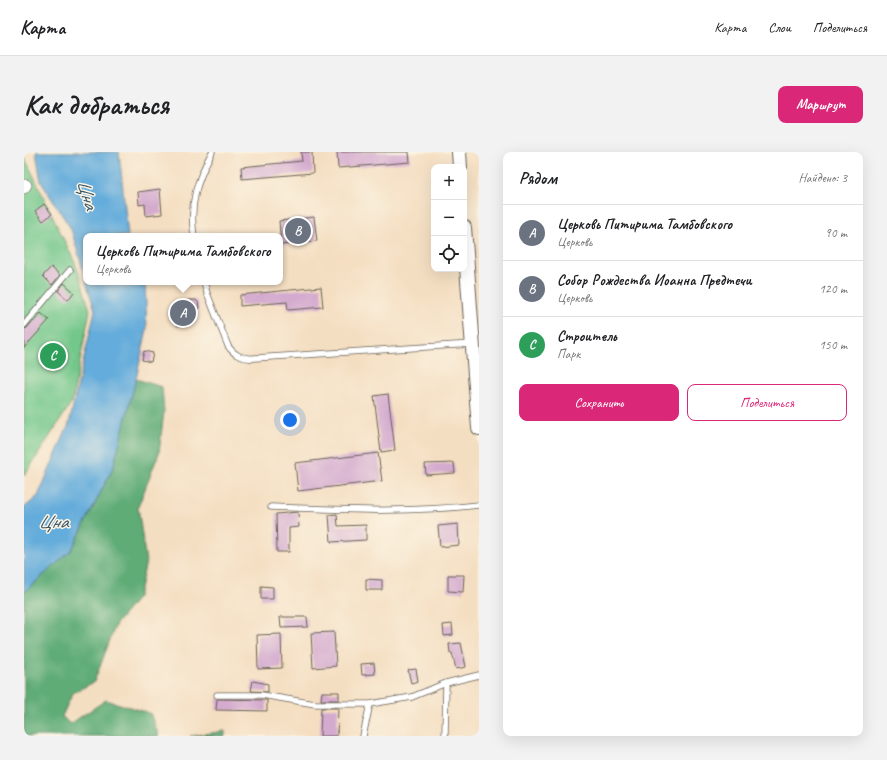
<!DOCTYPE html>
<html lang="ru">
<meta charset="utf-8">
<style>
body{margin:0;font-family:Caveat,sans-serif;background:#f2f2f2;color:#202124}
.controls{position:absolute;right:12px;top:12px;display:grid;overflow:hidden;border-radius:8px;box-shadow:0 4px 16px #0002}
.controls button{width:36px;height:36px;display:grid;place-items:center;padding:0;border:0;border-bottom:1px solid #e0e0e0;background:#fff;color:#202124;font:20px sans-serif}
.you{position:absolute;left:266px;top:268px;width:14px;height:14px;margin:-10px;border:3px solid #fff;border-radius:50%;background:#1a73e8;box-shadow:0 0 0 6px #1a73e833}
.badge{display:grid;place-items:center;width:26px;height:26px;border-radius:50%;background:#db2777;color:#fff;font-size:13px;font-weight:700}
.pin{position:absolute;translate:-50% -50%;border:2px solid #fff;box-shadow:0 1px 4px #0006}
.popup{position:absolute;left:59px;top:81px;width:200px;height:52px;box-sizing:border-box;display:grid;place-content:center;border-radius:8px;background:#fff;filter:drop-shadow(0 1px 3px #0005);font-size:13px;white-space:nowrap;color:#757577}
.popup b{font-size:15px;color:#202124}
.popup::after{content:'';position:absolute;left:50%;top:100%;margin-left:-8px;border:8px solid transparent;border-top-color:#fff}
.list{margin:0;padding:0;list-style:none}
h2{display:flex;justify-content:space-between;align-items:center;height:52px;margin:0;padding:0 16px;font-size:17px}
h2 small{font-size:13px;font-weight:400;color:#757577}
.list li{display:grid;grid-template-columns:26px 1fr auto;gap:12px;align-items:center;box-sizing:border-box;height:56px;padding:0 16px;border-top:1px solid #e0e0e0}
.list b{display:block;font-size:15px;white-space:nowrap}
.list p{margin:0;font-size:13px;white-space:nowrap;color:#757577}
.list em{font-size:13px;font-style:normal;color:#757577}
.actions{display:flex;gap:8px;padding:12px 16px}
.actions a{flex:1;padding:9px 0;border:1px solid #db2777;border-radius:8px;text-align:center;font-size:14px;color:#db2777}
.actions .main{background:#db2777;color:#fff}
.icon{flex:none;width:22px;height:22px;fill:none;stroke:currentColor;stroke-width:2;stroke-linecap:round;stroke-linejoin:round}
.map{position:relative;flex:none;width:455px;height:584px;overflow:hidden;border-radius:8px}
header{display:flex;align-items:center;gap:24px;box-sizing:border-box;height:56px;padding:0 20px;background:#fff;border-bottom:1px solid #e0e0e0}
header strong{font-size:19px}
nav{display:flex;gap:22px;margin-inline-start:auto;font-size:14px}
.intro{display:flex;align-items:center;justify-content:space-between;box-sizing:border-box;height:96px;padding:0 24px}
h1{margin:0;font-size:28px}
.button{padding:10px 18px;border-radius:8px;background:#db2777;color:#fff;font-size:14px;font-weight:700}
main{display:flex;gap:24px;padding:0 24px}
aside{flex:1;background:#fff;border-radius:8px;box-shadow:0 4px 16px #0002}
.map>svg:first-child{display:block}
.green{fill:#73c78b;stroke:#487254}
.forest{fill:#5eac77;stroke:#3d644a}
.water{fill:#64acdb;stroke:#40647c}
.building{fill:#d4abcf}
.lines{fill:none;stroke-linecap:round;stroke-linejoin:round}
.service-casing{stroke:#686056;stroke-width:7}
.minor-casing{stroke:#686056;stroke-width:12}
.tertiary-casing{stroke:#686056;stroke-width:16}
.service{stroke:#fff;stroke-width:5.5}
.minor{stroke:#fff;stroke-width:11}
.tertiary{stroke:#fff;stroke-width:14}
.labels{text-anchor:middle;stroke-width:3;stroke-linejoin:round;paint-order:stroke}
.water-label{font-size:20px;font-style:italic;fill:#395668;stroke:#fcf5e5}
</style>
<header>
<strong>Карта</strong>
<nav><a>Карта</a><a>Слои</a><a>Поделиться</a></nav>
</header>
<div class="intro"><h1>Как добраться</h1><a class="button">Маршрут</a></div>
<main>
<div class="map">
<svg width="455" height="584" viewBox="0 0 455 584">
<rect width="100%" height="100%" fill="#fcf5e5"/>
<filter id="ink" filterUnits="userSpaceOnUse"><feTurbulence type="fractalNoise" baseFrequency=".025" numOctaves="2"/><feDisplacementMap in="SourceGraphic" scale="8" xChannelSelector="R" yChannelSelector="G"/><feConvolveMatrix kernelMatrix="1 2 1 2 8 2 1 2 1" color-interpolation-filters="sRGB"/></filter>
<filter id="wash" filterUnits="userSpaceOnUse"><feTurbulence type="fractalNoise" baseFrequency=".012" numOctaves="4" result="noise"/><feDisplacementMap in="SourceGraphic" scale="16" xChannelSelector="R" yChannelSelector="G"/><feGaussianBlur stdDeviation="0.9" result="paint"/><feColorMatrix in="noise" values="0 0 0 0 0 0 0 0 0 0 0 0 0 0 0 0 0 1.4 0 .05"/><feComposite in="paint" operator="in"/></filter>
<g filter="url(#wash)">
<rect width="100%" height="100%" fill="#f4dec1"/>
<path class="green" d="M 0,4 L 52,113 L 66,158 L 48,250 L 0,324 Z"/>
<path class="forest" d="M 112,227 L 138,235 L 140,260 L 135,301 L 114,355 L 122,410 L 114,445 L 92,472 L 70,530 L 49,541 L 38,564 L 46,572 L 82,548 L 126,561 L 135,584 L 0,584 L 0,440 L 47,399 L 89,316 Z
M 201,579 L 201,584 L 166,584 Z"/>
<path class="water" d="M 12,0 L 95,0 L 104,84 L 62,84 L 62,128 L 47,77 L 17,30 Z
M 62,130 L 121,130 L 123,177 L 112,227 L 89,316 L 47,399 L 0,440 L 0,356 L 14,344 L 45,272 L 71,158 Z"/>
<g id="blocks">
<path class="building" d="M 277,0 L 288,0 L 289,21 L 218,27 L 217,15 L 278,9 Z
M 313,0 L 385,0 L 386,10 L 314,16 Z
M 136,37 L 138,62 L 122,64 L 121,52 L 115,53 L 114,40 Z
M 20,52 L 28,62 L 19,69 L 11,59 Z
M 290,65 L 293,89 L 257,93 L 255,69 Z
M 27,115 L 36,123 L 28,133 L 19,124 Z
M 40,131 L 50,140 L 44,148 L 34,139 Z
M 297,135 L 299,155 L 264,158 L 263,150 L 216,154 L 216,143 Z
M 164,148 L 172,148 L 174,150 L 175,155 L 172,161 L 154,174 L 145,160 Z
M 17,161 L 25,168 L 0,196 L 0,177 L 3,176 L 8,170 L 9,170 Z
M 120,199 L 129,201 L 127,210 L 118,208 Z
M 364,242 L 371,298 L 357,300 L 350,244 Z
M 354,301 L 358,329 L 274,339 L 271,311 Z
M 430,311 L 431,321 L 402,323 L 401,312 Z
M 274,360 L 275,375 L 265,376 L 265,400 L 253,400 L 252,362 Z
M 313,362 L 314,374 L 342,373 L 342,388 L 307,390 L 305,363 Z
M 434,372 L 435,393 L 416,395 L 414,374 Z
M 424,423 L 440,423 L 439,440 L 424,439 Z
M 342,427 L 358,428 L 358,438 L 342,438 Z
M 237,434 L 249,435 L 249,447 L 237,447 Z
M 256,465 L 283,465 L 284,475 L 257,476 Z
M 428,472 L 429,483 L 420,484 L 419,473 Z
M 310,480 L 312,514 L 289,516 L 287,481 Z
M 257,482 L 258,516 L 234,517 L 233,483 Z
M 437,491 L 442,515 L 432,517 L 428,501 L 426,501 L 425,492 Z
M 350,511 L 351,522 L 338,523 L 337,512 Z
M 392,517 L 394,529 L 387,531 L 384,518 Z
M 229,529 L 244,532 L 244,540 L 227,539 Z
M 298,540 L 315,540 L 315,548 L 297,548 Z
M 193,547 L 243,548 L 243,559 L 192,558 Z
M 297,556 L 314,556 L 313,584 L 296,584 Z"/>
</g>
</g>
<g filter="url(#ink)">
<use href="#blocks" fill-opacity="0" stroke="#686056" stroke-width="1"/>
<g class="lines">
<defs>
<path id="service" d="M 170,84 C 165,52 173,28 188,0
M 180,130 L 183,141 L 204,194 C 211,204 219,207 231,206 L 448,192
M 0,173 L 46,118
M 247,355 C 317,358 386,361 455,353
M 193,543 L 238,543 L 291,552 L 346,552 L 388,545 L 422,531
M 339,584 L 346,552
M 421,584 L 422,531 L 455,523"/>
<path id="minor" d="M 0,36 L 2,33"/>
<path id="tertiary" d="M 435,0 L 436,15
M 440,75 L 455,276"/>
</defs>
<use href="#service" class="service-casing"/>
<use href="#minor" class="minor-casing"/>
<use href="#tertiary" class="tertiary-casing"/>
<use href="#service" class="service"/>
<use href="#minor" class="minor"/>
<use href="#tertiary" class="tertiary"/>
</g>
</g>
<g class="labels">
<g class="water-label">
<text transform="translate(64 42) rotate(73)" y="7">Цна</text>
<text x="29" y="376">Цна</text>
</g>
</g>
</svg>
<div class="controls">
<button>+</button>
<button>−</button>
<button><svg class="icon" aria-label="locate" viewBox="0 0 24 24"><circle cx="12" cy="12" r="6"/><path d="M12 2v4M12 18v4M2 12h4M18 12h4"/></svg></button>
</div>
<div class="you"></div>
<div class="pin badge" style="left:159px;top:161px;background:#6b7280">A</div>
<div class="popup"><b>Церковь Питирима Тамбовского</b>Церковь</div>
<div class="pin badge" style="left:274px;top:79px;background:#6b7280">B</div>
<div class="pin badge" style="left:29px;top:204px;background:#2e9e5b">C</div>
</div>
<aside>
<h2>Рядом<small>Найдено: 3</small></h2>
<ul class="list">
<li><span class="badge" style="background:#6b7280">A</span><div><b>Церковь Питирима Тамбовского</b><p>Церковь</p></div><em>90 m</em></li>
<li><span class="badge" style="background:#6b7280">B</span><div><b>Собор Рождества Иоанна Предтечи</b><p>Церковь</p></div><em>120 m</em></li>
<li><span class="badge" style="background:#2e9e5b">C</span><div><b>Строитель</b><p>Парк</p></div><em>150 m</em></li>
</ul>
<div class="actions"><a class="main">Сохранить</a><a>Поделиться</a></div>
</aside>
</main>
